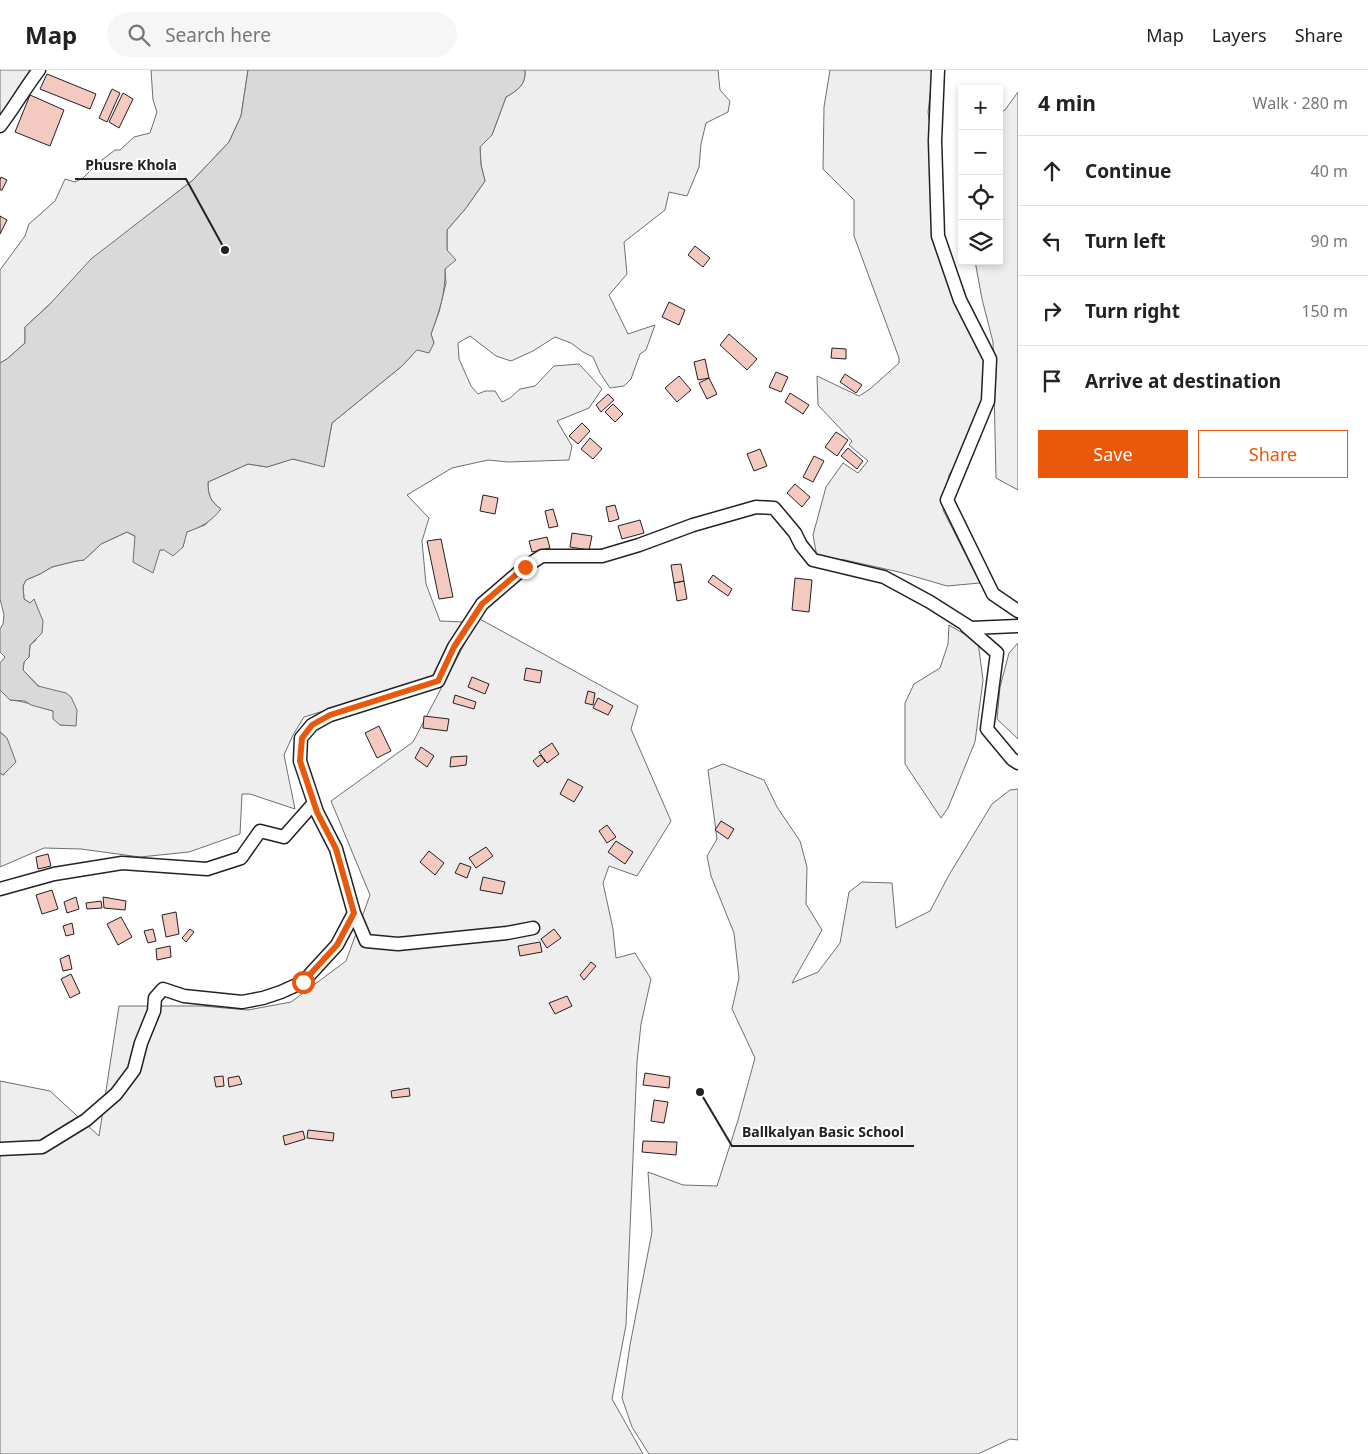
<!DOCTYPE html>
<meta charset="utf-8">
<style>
body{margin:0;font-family:"Noto Sans",sans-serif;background:#f6f6f6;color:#222}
.controls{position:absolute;right:15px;top:15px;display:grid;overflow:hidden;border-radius:0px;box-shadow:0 2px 8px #0003}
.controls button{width:45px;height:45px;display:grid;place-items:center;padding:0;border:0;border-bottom:1px solid #e0e0e0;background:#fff;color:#222;font:25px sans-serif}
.stop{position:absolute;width:15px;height:15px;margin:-11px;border:4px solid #ea580c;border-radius:50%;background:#fff}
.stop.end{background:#ea580c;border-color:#fff;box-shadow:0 1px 5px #0008}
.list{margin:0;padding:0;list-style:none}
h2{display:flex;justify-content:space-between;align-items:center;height:65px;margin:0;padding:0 20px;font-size:21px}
h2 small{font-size:16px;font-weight:400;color:#767676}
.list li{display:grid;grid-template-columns:32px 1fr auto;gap:15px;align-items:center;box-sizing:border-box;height:70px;padding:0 20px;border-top:1px solid #e0e0e0}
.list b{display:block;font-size:19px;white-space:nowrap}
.list em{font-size:16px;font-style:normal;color:#767676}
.actions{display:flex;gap:10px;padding:15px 20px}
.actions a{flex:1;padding:11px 0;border:1px solid #ea580c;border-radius:0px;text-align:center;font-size:18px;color:#ea580c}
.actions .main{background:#ea580c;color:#fff}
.icon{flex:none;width:28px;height:28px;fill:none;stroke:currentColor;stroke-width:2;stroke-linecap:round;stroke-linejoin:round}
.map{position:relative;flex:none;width:1018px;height:1384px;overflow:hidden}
header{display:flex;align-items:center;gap:30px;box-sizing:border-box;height:70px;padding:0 25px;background:#fff;border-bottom:1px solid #e0e0e0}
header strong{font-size:24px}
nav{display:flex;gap:28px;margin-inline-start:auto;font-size:18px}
.search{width:350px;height:45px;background:#f6f6f6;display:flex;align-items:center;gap:12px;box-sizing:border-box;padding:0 18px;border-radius:28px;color:#767676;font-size:19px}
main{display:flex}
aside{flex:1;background:#fff}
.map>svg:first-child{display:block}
.green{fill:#eee;stroke:#6f6f6f}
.water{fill:#d9d9d9;stroke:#6f6f6f}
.building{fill:#f3c9c0;stroke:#222}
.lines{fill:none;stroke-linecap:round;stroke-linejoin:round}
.street-casing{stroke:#222;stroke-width:15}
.street{stroke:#fff;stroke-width:12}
.route{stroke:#ea580c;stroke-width:6}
.leader{fill:none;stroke:#222;stroke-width:2}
.callout-dot{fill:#222;stroke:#fff;stroke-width:2}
.callout-label{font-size:14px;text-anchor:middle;font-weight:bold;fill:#222;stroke:#fff;stroke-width:4;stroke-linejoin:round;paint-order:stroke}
</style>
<header>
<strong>Map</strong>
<div class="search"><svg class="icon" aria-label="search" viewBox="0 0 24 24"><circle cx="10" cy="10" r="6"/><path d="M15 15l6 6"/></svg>Search here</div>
<nav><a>Map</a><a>Layers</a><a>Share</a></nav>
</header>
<main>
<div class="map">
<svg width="1018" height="1384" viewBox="0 0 1018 1384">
<rect width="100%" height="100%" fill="#fff"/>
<path class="green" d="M 0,0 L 34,0 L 0,47 Z
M 151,0 L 248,0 L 241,46 L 229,72 L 193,110 L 132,158 L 25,257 L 25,273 L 7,289 L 0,293 L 0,200 L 25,166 L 29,154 L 55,131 L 65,109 L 75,112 L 83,108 L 98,93 L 115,80 L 120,80 L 134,67 L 150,63 L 157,42 L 153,30 Z
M 525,0 L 718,0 L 720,20 L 730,31 L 728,42 L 706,53 L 701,74 L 699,97 L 687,126 L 669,122 L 665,140 L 624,172 L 627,204 L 609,225 L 628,264 L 655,255 L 646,280 L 640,284 L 631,309 L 624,316 L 610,318 L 600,303 L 593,287 L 583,282 L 571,273 L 555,267 L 533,281 L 511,291 L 496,286 L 470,266 L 458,273 L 459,289 L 471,316 L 478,324 L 485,321 L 495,321 L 502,332 L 510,328 L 520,319 L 535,316 L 554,296 L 579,294 L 602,319 L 589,338 L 557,351 L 572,376 L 569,390 L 508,392 L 488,390 L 452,398 L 407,425 L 429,448 L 422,471 L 426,514 L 440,551 L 464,552 L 434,605 L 408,617 L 369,627 L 304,647 L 293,665 L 284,685 L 295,739 L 250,724 L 242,724 L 240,764 L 189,782 L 140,787 L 81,779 L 44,778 L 0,797 L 0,703 L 4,705 L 7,668 L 0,662 L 0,620 L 10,630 C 25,631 38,637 53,641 L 60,655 L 76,655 L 23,600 L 24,592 L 29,587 L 30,575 L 36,570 L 34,529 L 30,533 L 24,529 L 23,516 L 26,510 L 40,504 L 52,497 L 76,491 L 84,490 L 101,474 L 127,462 L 160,480 L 183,477 L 186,462 L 205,455 L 221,439 C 210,431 208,425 208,412 L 248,394 L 267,397 L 292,389 L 324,396 L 332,353 L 402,296 L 417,279 L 434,273 L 431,264 L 439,242 L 446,213 L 445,199 L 447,180 L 447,160 L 466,138 L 485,111 L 481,95 L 480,77 L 492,65 L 506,27 C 518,20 526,15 525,0 Z
M 830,0 L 931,0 L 932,8 L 928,42 L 932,67 L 935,142 L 984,287 L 983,328 L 970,369 L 949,405 L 943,440 L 980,513 L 947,516 L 899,502 L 845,490 L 817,487 L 813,465 L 826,417 L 843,393 L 858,403 L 868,391 L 849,375 L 852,371 L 818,335 L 817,306 L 859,326 L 870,319 L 899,293 L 899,288 L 854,166 L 854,130 L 823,99 L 824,37 Z
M 1018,22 L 1018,420 L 996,408 L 993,272 L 982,229 L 975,191 L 999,191 L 999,43 L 1005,40 Z
M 478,548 L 638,636 L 631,659 L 671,751 L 637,806 L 609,796 L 603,813 L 613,859 L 616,888 L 635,883 L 651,909 L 641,954 L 637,992 L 626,1255 L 612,1329 L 643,1384 L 0,1384 L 0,1011 L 50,1021 L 99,1066 L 119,936 L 202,936 L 248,940 L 291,932 L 346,891 L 370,825 L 331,731 L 413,672 Z
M 949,555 L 978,572 L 983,610 L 975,672 L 948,738 L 941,748 L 905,694 L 905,633 L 914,614 L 940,598 L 948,574 Z
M 1018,573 L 1018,669 L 997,649 L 1000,617 L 1009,583 Z
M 723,694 L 764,710 L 777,737 L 800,771 L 807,797 L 806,834 L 822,860 L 792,913 L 818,902 L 840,873 L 849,822 L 862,812 L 892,813 L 896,858 L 930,841 L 949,805 L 992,734 L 1010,720 L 1018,719 L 1018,1370 L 1010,1369 L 978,1384 L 649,1384 L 632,1357 L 622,1328 L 630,1275 L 652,1162 L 648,1102 L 683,1115 L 717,1116 L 738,1050 L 755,988 L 732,939 L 739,908 L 734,863 L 711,806 L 707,786 L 717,769 L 708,700 Z"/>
<path class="water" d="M 248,0 L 525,0 C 526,15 518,20 506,27 L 492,65 L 480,77 L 481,95 L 485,111 L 466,138 L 447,160 L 447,180 L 456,190 L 445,199 C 446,222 439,242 431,264 L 434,273 L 429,283 L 417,280 L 402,296 L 332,353 L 324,397 L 293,389 L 267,397 L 248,394 L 208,412 C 208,425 210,431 221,439 C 211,452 201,457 187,462 L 183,477 L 173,486 L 164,480 L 160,480 L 153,503 L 133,492 L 135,466 L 127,462 L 101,474 L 84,490 L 76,491 L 52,497 L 40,504 L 26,510 L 23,516 L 24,529 L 30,533 L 34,529 L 43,551 L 42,563 L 30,575 L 29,587 L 24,592 L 23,600 L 38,616 L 66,623 L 71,627 L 77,640 L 76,656 L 60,655 L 53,649 L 53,641 L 31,635 L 25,631 L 10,630 L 0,620 L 0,593 L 5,587 L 0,582 L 0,559 L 3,554 L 4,545 L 0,529 L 0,293 L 7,289 L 25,273 L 25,257 L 49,235 L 91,189 L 193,110 L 229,72 L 241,46 Z
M 0,662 L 7,668 L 16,692 L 3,705 L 0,703 Z"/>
<path class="building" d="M 47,4 L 96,24 L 90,39 L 40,19 Z
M 112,19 L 120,23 L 107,52 L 99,48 Z
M 123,23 L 133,29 L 119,58 L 109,52 Z
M 30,25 L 64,40 L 50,76 L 15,62 Z
M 1,107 L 7,110 L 2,120 L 0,120 L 0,110 Z
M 0,146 L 7,150 L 0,164 Z
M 695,176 L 710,188 L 703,197 L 688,185 Z
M 669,232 L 685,240 L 679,255 L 662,247 Z
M 729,264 L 757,289 L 747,300 L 720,275 Z
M 832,278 L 846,279 L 846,289 L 831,288 Z
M 705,289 L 709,308 L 698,310 L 694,292 Z
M 776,302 L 788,307 L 781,322 L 769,317 Z
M 845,304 L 862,315 L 856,323 L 840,312 Z
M 679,306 L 691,320 L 677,332 L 665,318 Z
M 709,308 L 717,324 L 707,329 L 699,313 Z
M 790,323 L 809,335 L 803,344 L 785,332 Z
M 608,324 L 614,330 L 601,342 L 596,335 Z
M 613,334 L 623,344 L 615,352 L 605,342 Z
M 582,353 L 590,361 L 578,374 L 569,366 Z
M 836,362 L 848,370 L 837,386 L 825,377 Z
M 590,368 L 602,379 L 593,389 L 581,379 Z
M 848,378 L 863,391 L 857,399 L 841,386 Z
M 760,379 L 767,396 L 754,401 L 747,384 Z
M 814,386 L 824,391 L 813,412 L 803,407 Z
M 795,414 L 810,427 L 802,437 L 787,423 Z
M 483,425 L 498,428 L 495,444 L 480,441 Z
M 615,435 L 619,449 L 609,452 L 606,437 Z
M 553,439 L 558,456 L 549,458 L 545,441 Z
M 640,450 L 644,463 L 622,469 L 618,456 Z
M 572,463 L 592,466 L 589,480 L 570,477 Z
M 547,467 L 550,478 L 532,482 L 529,471 Z
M 441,469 L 453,527 L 439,529 L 427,471 Z
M 681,494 L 684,511 L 674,513 L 671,495 Z
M 713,505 L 732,519 L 728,526 L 708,512 Z
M 795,508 L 812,510 L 809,542 L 792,540 Z
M 684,511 L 687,529 L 677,531 L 674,513 Z
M 526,598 L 542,601 L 540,613 L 524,610 Z
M 472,607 L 489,614 L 485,624 L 468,617 Z
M 588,621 L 595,623 L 593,635 L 585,633 Z
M 455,625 L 476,632 L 474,639 L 453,633 Z
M 598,628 L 613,636 L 608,645 L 593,638 Z
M 424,646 L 449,649 L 447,661 L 423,658 Z
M 379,656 L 391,681 L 377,688 L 365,663 Z
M 552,673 L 559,684 L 547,693 L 539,682 Z
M 421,677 L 434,686 L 427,697 L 415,688 Z
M 540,685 L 545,691 L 538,697 L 533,691 Z
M 467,686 L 466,695 L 450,697 L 451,687 Z
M 568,709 L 583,717 L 574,732 L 560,724 Z
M 721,751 L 734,759 L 728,769 L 715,760 Z
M 607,755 L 616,767 L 607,773 L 599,761 Z
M 616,771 L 633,782 L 625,794 L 608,782 Z
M 486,777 L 493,786 L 476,798 L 469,788 Z
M 429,781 L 444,793 L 435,805 L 420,792 Z
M 48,784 L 51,796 L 38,799 L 36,787 Z
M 460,793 L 471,797 L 467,808 L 455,803 Z
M 483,807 L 505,812 L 502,824 L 480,820 Z
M 52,820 L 58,839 L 42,844 L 36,825 Z
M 76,827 L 79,839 L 67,843 L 64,832 Z
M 103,827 L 126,831 L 125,840 L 104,838 Z
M 101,831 L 102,838 L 87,839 L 86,833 Z
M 176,842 L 179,864 L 166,867 L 162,845 Z
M 121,847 L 132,867 L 118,875 L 107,854 Z
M 72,853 L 74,864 L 66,866 L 63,856 Z
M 153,859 L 156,871 L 148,873 L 144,861 Z
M 190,859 L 194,862 L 186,872 L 182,868 Z
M 554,859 L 561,868 L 547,878 L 541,869 Z
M 540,872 L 542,882 L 520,886 L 518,876 Z
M 170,876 L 171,887 L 157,890 L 156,879 Z
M 69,885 L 72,899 L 63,901 L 60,889 Z
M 591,892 L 596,896 L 584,910 L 580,905 Z
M 71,904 L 80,923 L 70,928 L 61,909 Z
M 567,926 L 572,936 L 555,944 L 549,933 Z
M 645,1003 L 670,1007 L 669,1018 L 643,1015 Z
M 223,1006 L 224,1016 L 216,1017 L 214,1007 Z
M 239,1006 L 242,1014 L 229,1017 L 228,1008 Z
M 409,1018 L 410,1026 L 392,1028 L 391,1021 Z
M 654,1030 L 668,1032 L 664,1053 L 651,1051 Z
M 308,1060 L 334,1063 L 333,1071 L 307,1068 Z
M 303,1061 L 305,1069 L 285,1075 L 283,1066 Z
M 643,1071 L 677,1072 L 676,1085 L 642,1082 Z"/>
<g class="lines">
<defs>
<path id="street" d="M 938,0 L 935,71 L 938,166 L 960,230 L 990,289 L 988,331 L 947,430 L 993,524 L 1018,541
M 0,56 C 14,38 25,18 39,0
M 966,556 L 997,583 L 987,659 L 1012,689 L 1018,693
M 0,819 L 54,804 L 122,793 L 207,799 L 241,788 L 260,761 L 284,767 L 314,733
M 354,843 L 366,871 L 398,874 L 507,863 L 533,858
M 0,1079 L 42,1077 L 86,1050 L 116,1024 L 134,1000 L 141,973 L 154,941 L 155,928 L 163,919 L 184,926 L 242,932 L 263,928 L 281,922 L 303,912 L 337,875 L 354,843 L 336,779 L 317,742 L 300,691 L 301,668 L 312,655 L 330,645 L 438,611 L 454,577 L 482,534 L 525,497 L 542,486 L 602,486 L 639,475 L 693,455 L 756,437 L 774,438 L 795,463 L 801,475 L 813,490 L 884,507 L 930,532 L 971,558 L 1018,556"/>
</defs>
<use href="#street" class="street-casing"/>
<use href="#street" class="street"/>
</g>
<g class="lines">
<path class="route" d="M 303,912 L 337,875 L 354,843 L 336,779 L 317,742 L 300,691 L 302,668 L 312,655 L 330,645 L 438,611 L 454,577 L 482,534 L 525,497"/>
</g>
<path class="leader" d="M225 180L186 109H75M700 1022L732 1076H914"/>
<g class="callout-dot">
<circle cx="225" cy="180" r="5"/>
<circle cx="700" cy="1022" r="5"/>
</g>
<g class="callout-label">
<text x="131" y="100">Phusre Khola</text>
<text x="823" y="1067">Ballkalyan Basic School</text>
</g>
</svg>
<div class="controls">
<button>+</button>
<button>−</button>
<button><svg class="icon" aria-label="locate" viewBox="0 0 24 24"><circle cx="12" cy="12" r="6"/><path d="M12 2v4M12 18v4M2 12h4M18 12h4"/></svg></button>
<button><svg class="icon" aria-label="layers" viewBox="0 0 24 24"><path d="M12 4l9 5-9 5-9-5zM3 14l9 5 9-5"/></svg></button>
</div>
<div class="stop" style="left:303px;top:912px"></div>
<div class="stop end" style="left:525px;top:497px"></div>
</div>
<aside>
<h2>4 min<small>Walk · 280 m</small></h2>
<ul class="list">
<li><svg class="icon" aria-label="ahead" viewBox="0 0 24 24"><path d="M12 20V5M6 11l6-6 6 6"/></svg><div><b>Continue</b></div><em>40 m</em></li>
<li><svg class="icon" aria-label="left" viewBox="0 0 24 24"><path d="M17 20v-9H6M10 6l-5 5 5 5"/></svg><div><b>Turn left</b></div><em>90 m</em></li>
<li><svg class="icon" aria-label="right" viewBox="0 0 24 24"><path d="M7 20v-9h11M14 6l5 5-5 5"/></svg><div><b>Turn right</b></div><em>150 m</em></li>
<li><svg class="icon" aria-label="arrive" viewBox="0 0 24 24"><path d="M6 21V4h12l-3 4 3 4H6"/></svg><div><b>Arrive at destination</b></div></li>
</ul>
<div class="actions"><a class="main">Save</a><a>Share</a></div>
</aside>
</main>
